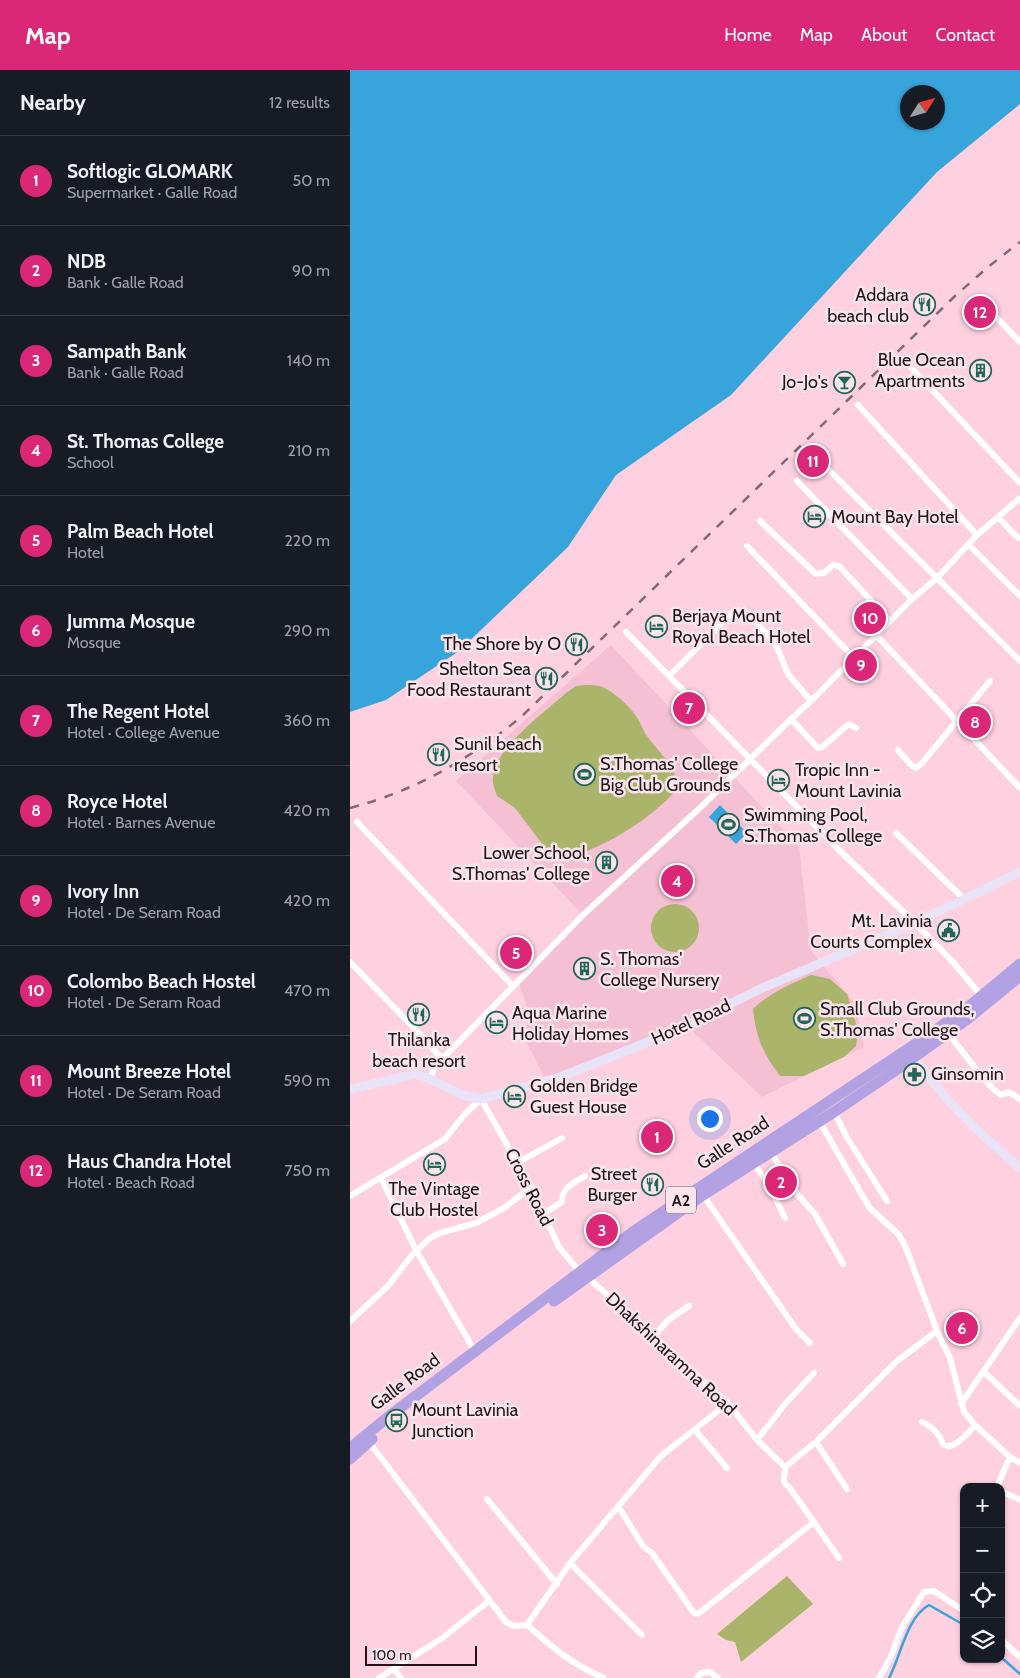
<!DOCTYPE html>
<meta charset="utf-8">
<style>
body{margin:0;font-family:Cabin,sans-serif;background:#20242c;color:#f1f3f6}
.controls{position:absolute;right:15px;bottom:15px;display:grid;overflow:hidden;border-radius:10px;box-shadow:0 1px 4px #0004}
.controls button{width:45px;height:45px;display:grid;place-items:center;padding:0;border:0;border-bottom:1px solid #363941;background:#171b24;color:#f1f3f6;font:25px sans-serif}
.compass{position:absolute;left:550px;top:15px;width:45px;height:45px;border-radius:50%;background:#171b24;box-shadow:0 1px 4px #0004;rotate:53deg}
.scale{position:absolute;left:15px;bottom:12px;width:112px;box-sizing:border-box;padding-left:5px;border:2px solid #23141a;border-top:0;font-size:14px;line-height:18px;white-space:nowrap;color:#23141a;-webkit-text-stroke:4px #f9e6ec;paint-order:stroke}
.you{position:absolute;left:359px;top:1048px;width:18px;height:18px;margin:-12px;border:4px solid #fff;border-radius:50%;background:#1a73e8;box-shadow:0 0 0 8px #1a73e833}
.badge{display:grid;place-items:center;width:32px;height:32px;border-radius:50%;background:#db2777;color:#fff;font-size:16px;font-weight:700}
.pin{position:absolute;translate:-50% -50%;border:2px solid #fff;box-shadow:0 1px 5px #0006}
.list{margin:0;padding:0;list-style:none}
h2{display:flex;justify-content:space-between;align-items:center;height:65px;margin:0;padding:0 20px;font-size:21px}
h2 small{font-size:16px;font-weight:400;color:#9ea1a6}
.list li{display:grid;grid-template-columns:32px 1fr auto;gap:15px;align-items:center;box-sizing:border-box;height:90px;padding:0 20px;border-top:1px solid #363941}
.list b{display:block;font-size:19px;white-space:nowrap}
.list p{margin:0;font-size:16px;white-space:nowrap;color:#9ea1a6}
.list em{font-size:16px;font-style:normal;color:#9ea1a6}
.icon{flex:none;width:28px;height:28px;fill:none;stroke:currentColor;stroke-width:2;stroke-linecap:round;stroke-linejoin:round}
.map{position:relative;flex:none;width:670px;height:1608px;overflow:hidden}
header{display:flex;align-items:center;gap:30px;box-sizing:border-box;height:70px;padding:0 25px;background:#db2777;color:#fff}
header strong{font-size:24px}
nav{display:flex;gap:28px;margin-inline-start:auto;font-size:18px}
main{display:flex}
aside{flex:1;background:#171b24}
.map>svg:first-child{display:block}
.built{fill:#f5c0d3}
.green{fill:#aab46b}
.water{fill:#37a4db;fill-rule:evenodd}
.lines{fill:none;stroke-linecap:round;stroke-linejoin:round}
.stream{stroke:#37a4db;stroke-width:2.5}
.street{stroke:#fff;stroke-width:6}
.secondary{stroke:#e8e3f7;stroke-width:9}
.highway{stroke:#b2a2e3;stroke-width:11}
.rail{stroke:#856872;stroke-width:2.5;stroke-dasharray:9 9;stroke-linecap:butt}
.labels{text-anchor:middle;stroke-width:5;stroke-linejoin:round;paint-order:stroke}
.shield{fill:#f9e6ec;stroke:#635359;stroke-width:1}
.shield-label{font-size:16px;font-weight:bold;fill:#23141a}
.poi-label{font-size:18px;fill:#23141a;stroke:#f9e6ec;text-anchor:start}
.street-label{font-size:18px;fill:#23141a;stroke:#f9e6ec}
</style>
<header>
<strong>Map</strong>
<nav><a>Home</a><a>Map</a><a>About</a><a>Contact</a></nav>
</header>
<main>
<aside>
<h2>Nearby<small>12 results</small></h2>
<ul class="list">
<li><span class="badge">1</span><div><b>Softlogic GLOMARK</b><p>Supermarket · Galle Road</p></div><em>50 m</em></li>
<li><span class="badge">2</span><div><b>NDB</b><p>Bank · Galle Road</p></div><em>90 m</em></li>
<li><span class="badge">3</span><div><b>Sampath Bank</b><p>Bank · Galle Road</p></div><em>140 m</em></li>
<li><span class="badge">4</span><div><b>St. Thomas College</b><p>School</p></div><em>210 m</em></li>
<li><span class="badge">5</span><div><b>Palm Beach Hotel</b><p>Hotel</p></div><em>220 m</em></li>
<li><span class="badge">6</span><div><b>Jumma Mosque</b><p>Mosque</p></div><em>290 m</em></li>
<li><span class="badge">7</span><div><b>The Regent Hotel</b><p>Hotel · College Avenue</p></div><em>360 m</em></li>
<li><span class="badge">8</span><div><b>Royce Hotel</b><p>Hotel · Barnes Avenue</p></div><em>420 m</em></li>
<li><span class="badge">9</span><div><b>Ivory Inn</b><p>Hotel · De Seram Road</p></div><em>420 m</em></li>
<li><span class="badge">10</span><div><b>Colombo Beach Hostel</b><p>Hotel · De Seram Road</p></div><em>470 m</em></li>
<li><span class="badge">11</span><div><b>Mount Breeze Hotel</b><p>Hotel · De Seram Road</p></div><em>590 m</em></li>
<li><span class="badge">12</span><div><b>Haus Chandra Hotel</b><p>Hotel · Beach Road</p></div><em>750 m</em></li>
</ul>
</aside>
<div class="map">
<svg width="670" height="1608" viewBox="0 0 670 1608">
<rect width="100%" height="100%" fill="#fed0e0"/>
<path class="built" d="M 261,575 L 449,777 L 461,881 L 505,933 L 514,977 L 412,1027 L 334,953 L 195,1009 L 175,969 L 179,943 L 168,910 L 232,844 L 106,711 Z"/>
<path class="green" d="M 235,615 C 240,615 246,615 250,616 C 265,622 280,636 288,649 C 291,654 293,661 297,666 C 309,683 326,695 328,718 C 300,751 250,780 209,791 L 193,775 L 165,738 L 147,726 C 145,721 142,713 143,707 C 145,678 195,642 216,623 L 226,616 Z
M301 858a24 24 0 1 1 48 0a24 24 0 1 1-48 0Z
M 461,905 L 480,909 L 497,924 L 508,960 L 506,976 L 494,987 L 454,1006 L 430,1006 C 413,983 406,968 403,939 C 420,923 440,914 461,905 Z
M 437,1506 L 463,1534 L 391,1592 L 385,1572 L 376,1570 L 367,1564 Z"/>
<path class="water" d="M 0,0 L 670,0 L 670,34 L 587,102 L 381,325 L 266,405 L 218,477 L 109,581 L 36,630 L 0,642 ZM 558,22 L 588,22 L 588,52 L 558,52 Z
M 370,735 L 397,763 L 386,774 L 359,747 Z"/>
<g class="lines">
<path class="stream" d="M 651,1587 L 670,1604
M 539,1608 C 551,1586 556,1548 579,1535 L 614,1555"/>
<path class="street" d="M 628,228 L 670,272
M 554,290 L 670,413
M 508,335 L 627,465
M 480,401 L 670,591
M 447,411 L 562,529
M 648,447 L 666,466 L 670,468
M 410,451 L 466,504 L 474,503 L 483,495 L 489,496 L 540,551
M 619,475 L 670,526
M 397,476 L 504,588
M 276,562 L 489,780 L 565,853 L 602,891 L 633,928
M 526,565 L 670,718
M 319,606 L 382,543 L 389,540 L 394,541 L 425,572 L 438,604 L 461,631
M 441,649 L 468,678 L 471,678 L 499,654 L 506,658
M 548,680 L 562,696 L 566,698 L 572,693 L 640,611
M 7,752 L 162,915
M 546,763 L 615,830
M 0,892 L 65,959 L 92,989
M 598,963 C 607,974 640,1020 650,1024 C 654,1025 655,1024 658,1022 L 664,1025 L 670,1030
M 80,1009 L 84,998 L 92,989 L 233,845 L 352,736 L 441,649 L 461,631 L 562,529 L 587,508 L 627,465 L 670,428
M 484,1042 L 498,1069 L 537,1131
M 468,1049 L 519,1137 L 549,1165 L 556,1178 L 587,1261 L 600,1288 L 614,1342 L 625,1355 L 660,1387 L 670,1393
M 420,1081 L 448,1125 L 465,1144 L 493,1194
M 403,1092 L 419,1115 L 435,1148
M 167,1093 L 212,1068
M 31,1108 L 66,1180 L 123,1278
M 353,1125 L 446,1259 L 460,1273
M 0,1126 L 95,1069 L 114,1045 L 131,1029 L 181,1117 L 209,1177 L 225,1196 L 378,1333 L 407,1370 L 435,1397 C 436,1406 430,1411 439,1417 L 489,1488
M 193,1144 L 212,1132 C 211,1118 224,1113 235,1106
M 0,1251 L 38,1216 L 62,1185 L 80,1168 L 90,1163 L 126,1153 L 154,1138 L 181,1117
M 304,1266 L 318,1250 L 339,1236
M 634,1302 L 670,1336
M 611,1334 L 670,1248
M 572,1352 C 578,1354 586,1361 590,1367 C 591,1369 592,1372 593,1374 C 602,1383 620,1361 625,1355
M 345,1360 L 377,1398
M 407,1370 L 435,1334 L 464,1303
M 19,1372 L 156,1552 L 164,1556 L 177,1555 C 203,1578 221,1594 254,1608
M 466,1372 L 497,1419
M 435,1397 L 466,1372 L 547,1291 L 587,1261
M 647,1417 L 660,1387
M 651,1421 L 670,1430
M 137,1429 L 207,1514
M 268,1436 L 293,1476 L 302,1483 L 344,1543 L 348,1544 L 464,1452
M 220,1493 L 292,1565
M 177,1555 L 220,1493 L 311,1386 L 378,1333
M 651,1569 L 670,1587
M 44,1599 L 51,1608
M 29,1608 L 91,1569 L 139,1531
M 347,1608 L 351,1603 L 360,1602 L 368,1608
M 529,1608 L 540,1589 L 552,1557 L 574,1522 L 584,1521 L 614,1541"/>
<path class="secondary" d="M 561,983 C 591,1027 629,1064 670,1098
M 0,1019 L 66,1004 L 80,1009 L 113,1025 L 131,1029 L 210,1007 L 328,960 L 410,919 L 565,853 L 670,802"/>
<path class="highway" d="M 204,1231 L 353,1125 L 484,1042 L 549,998 L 620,947 L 670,906
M 0,1378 L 38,1347 L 287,1159 L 576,967 L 622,934 L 670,894
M 0,1389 L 22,1369"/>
<path class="rail" d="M 0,738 C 67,720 116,691 170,648 L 605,226 L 638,197 L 670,172"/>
</g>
<defs>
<symbol id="restaurant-ring" viewBox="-11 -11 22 22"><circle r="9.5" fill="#f9e6ec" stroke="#236657" stroke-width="1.5"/><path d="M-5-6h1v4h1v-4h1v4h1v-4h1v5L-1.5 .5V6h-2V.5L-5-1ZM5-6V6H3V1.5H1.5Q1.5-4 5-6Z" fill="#236657"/></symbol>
<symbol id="building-ring" viewBox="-11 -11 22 22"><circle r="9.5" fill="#f9e6ec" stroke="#236657" stroke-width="1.5"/><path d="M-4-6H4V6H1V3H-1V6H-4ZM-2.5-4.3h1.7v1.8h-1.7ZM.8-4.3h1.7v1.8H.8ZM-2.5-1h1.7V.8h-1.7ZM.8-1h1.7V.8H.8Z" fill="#236657"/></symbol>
<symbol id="bar-ring" viewBox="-11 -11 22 22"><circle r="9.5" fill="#f9e6ec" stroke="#236657" stroke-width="1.5"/><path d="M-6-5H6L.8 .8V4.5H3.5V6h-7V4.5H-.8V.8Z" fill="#236657"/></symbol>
<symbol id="hotel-ring" viewBox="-11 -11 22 22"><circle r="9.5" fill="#f9e6ec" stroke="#236657" stroke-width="1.5"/><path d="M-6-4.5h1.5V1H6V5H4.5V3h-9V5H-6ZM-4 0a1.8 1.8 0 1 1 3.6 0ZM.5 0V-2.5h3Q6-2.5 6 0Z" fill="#236657"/></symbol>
<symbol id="stadium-ring" viewBox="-11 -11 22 22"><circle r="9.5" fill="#f9e6ec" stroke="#236657" stroke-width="1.5"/><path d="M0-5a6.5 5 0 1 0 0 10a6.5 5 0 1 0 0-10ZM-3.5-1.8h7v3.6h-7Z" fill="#236657"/></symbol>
<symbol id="civic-ring" viewBox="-11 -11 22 22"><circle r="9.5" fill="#f9e6ec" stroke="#236657" stroke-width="1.5"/><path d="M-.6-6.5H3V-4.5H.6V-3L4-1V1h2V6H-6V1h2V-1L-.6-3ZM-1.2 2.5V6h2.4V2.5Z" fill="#236657"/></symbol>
<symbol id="pharmacy-ring" viewBox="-11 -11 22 22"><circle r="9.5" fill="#f9e6ec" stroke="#236657" stroke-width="1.5"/><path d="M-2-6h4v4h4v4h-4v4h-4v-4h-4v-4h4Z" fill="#236657"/></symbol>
<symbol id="bus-ring" viewBox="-11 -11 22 22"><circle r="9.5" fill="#f9e6ec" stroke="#236657" stroke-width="1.5"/><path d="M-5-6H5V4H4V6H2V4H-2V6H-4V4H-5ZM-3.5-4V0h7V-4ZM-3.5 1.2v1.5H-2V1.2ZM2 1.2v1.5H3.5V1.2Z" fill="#236657"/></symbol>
</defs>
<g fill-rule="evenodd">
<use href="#restaurant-ring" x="562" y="222" width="25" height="25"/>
<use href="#building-ring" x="618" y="288" width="25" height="25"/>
<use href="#bar-ring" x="482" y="300" width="25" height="25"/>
<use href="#hotel-ring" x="452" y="434" width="25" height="25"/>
<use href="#hotel-ring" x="294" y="544" width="25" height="25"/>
<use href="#restaurant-ring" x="214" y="562" width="25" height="25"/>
<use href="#restaurant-ring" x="184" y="596" width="25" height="25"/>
<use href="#restaurant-ring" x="76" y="672" width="25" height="25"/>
<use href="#stadium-ring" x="222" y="692" width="25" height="25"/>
<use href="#hotel-ring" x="416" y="698" width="25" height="25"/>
<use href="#stadium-ring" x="366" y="742" width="25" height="25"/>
<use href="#building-ring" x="244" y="780" width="25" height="25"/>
<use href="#civic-ring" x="586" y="848" width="25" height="25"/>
<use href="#building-ring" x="222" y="886" width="25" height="25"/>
<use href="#restaurant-ring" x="56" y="932" width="25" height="25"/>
<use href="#stadium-ring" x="442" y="936" width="25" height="25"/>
<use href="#hotel-ring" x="134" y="940" width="25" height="25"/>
<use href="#pharmacy-ring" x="552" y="992" width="25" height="25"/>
<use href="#hotel-ring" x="152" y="1014" width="25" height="25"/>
<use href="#hotel-ring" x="72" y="1082" width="25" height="25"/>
<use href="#restaurant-ring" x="290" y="1102" width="25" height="25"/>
<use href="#bus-ring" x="34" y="1338" width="25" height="25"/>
</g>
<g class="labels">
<rect class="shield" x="316" y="1116.5" width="30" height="27" rx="4"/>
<g class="shield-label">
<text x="331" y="1136">A2</text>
</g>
<g class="poi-label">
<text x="559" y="231" text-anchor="end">Addara<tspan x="559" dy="21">beach club</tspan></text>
<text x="615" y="296" text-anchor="end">Blue Ocean<tspan x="615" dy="21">Apartments</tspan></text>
<text x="478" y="318" text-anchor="end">Jo-Jo's</text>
<text x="481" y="453">Mount Bay Hotel</text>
<text x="322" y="552">Berjaya Mount<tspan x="322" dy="21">Royal Beach Hotel</tspan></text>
<text x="211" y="580" text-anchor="end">The Shore by O</text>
<text x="181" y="605" text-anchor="end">Shelton Sea<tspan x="181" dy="21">Food Restaurant</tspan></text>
<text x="104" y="680">Sunil beach<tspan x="104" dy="21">resort</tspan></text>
<text x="250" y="700">S.Thomas' College<tspan x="250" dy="21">Big Club Grounds</tspan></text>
<text x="445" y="706">Tropic Inn -<tspan x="445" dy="21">Mount Lavinia</tspan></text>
<text x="394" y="751">Swimming Pool,<tspan x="394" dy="21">S.Thomas' College</tspan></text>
<text x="240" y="789" text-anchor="end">Lower School,<tspan x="240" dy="21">S.Thomas' College</tspan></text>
<text x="582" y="857" text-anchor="end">Mt. Lavinia<tspan x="582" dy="21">Courts Complex</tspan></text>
<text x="250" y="895">S. Thomas'<tspan x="250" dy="21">College Nursery</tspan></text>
<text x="470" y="945">Small Club Grounds,<tspan x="470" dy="21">S.Thomas' College</tspan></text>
<text x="162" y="949">Aqua Marine<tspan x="162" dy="21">Holiday Homes</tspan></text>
<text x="69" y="976" text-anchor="middle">Thilanka<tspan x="69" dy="21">beach resort</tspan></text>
<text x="581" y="1010">Ginsomin</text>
<text x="180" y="1022">Golden Bridge<tspan x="180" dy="21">Guest House</tspan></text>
<text x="287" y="1110" text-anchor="end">Street<tspan x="287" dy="21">Burger</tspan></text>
<text x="84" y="1125" text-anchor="middle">The Vintage<tspan x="84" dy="21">Club Hostel</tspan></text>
<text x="62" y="1346">Mount Lavinia<tspan x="62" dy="21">Junction</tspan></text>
</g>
<g class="street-label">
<text transform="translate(341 952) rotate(-25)" y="6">Hotel Road</text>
<text transform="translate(383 1073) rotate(-33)" y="6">Galle Road</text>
<text transform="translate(179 1117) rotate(63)" y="6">Cross Road</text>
<text transform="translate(321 1284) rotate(43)" y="6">Dhakshinaramna Road</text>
<text transform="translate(55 1312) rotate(-37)" y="6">Galle Road</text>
</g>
</g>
</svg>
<div class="controls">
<button>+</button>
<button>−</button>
<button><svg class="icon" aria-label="locate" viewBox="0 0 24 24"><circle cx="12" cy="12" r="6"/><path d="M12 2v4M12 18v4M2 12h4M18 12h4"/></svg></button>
<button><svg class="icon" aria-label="layers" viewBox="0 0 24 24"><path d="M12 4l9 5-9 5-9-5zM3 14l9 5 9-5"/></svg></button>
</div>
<svg class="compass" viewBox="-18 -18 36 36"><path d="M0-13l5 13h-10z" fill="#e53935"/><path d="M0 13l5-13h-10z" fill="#9ea1a6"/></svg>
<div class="scale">100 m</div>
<div class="you"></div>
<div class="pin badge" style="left:307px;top:1067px">1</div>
<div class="pin badge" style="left:431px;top:1112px">2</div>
<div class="pin badge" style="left:252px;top:1160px">3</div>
<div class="pin badge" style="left:327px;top:811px">4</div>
<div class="pin badge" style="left:166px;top:883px">5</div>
<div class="pin badge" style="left:612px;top:1258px">6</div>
<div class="pin badge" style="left:339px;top:638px">7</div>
<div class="pin badge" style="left:625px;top:652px">8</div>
<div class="pin badge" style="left:511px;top:595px">9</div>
<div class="pin badge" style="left:520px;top:548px">10</div>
<div class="pin badge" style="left:463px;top:391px">11</div>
<div class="pin badge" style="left:630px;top:242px">12</div>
</div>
</main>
